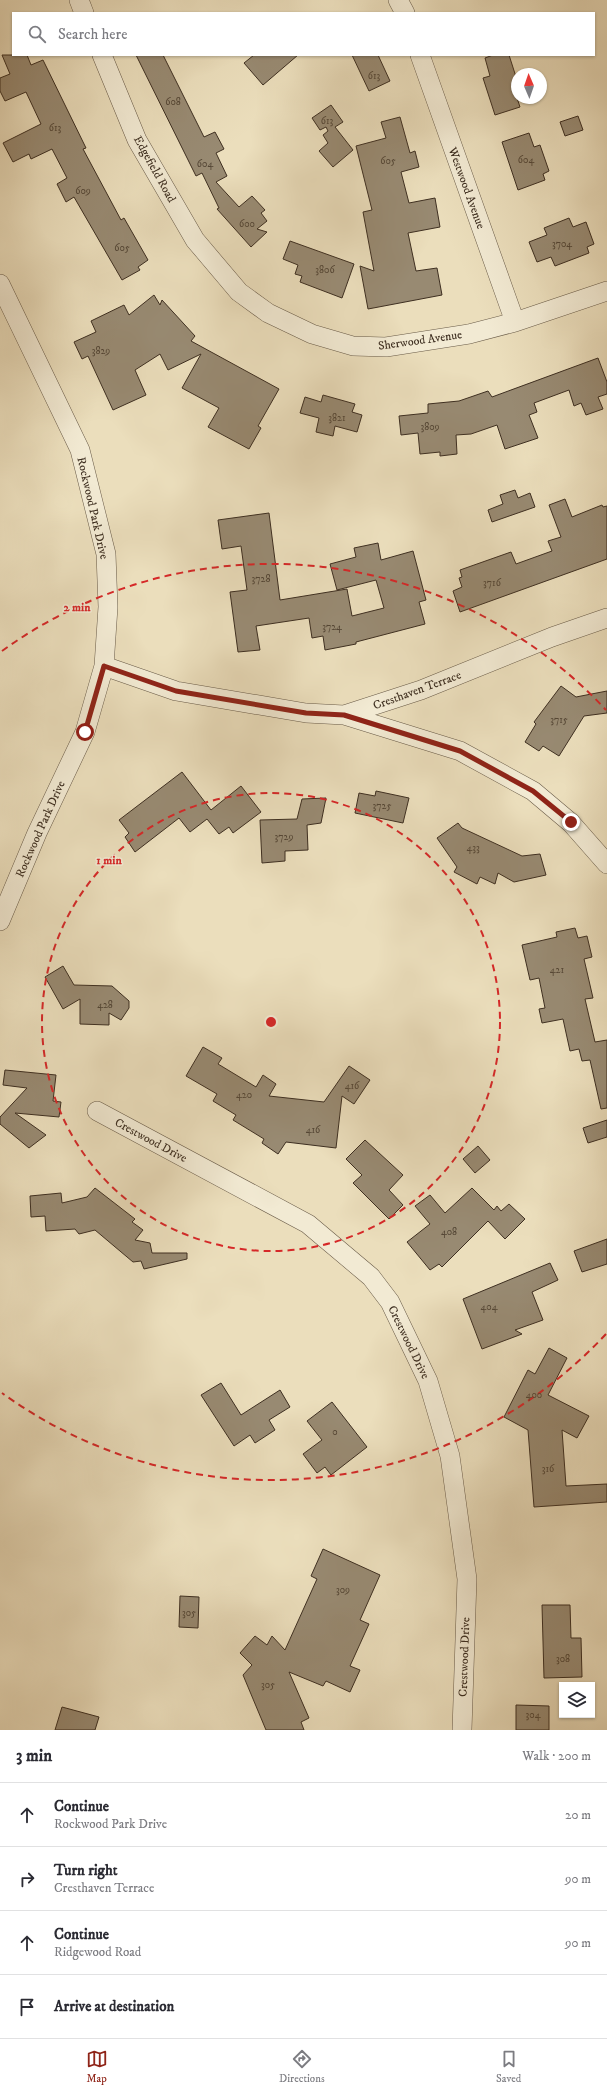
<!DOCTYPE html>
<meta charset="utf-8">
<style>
body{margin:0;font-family:"IM FELL DW Pica",serif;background:#f7f7f7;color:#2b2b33}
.controls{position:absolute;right:12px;bottom:12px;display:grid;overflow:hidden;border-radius:0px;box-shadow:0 1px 3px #0004}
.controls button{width:36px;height:36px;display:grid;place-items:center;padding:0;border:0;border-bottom:1px solid #e1e1e2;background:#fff;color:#2b2b33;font:20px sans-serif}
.compass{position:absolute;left:511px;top:68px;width:36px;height:36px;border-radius:50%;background:#fff;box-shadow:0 1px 3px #0004;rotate:358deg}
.stop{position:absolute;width:12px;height:12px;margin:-9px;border:3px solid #8f2418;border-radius:50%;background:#fff}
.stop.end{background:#8f2418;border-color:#fff;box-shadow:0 1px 4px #0008}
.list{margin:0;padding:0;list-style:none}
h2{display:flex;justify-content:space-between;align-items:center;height:52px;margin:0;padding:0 16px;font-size:17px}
h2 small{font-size:13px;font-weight:400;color:#7c7c81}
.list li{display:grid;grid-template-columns:26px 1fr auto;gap:12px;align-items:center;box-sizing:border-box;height:64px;padding:0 16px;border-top:1px solid #e1e1e2}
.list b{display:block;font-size:15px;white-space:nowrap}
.list p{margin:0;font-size:13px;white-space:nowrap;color:#7c7c81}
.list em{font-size:13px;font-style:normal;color:#7c7c81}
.icon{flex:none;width:22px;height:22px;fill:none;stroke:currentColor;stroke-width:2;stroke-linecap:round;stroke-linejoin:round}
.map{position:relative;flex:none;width:607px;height:1730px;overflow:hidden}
.search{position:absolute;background:#fff;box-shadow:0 1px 3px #0004;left:12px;right:12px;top:12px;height:44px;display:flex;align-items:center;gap:10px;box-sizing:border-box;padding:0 14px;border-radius:0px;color:#7c7c81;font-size:15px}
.sheet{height:308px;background:#fff}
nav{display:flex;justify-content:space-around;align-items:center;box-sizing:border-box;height:56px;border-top:1px solid #e1e1e2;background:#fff;font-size:11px;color:#7c7c81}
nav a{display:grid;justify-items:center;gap:2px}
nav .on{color:#8f2418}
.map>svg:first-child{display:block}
.building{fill:#988a72;stroke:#3e2f21}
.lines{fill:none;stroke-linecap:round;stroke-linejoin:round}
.minor-casing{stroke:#695b48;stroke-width:20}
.minor{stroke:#f2ead3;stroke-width:19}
.route{stroke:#8f2418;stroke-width:5}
.ring{fill:none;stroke:#d62828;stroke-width:2;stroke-dasharray:7 5}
.labels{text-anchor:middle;stroke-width:3;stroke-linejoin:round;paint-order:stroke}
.number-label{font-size:10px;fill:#544635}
.street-label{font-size:12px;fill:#3e2f21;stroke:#f2ead3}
.centre{fill:#d62828;stroke:#f2ead3;stroke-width:2}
.ring-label{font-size:12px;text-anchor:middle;font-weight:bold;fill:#d62828;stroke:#f2ead3;stroke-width:3;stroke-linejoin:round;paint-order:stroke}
</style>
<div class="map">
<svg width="607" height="1730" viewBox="0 0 607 1730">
<rect width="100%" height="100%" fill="#ebdebc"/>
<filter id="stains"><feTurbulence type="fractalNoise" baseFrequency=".005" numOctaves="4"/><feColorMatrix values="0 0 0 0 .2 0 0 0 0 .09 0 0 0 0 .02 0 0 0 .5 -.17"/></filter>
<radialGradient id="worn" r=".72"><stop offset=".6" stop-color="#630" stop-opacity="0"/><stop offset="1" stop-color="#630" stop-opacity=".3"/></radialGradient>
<path class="building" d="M 2,55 L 27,55 L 31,65 L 43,60 L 86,148 L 83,149 L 121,220 L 124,218 L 148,260 L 138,267 L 140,270 L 122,280 L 74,197 L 66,202 L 57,184 L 67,178 L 52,149 L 31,159 L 29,154 L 13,162 L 3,143 L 41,124 L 26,92 L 5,101 L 0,91 L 0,78 L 10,74 Z
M 136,55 L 163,55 L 204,137 L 215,132 L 224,149 L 216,153 L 227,176 L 216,182 L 239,207 L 252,196 L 265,210 L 261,213 L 267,221 L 257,229 L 267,232 L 251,247 L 217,209 L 219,208 L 202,173 L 196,176 Z
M 254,55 L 298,55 L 263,85 L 244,63 Z
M 352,55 L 378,55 L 390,81 L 369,91 Z
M 493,55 L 509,55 L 517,80 L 517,98 L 520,107 L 495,115 L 483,78 L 490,76 L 485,58 Z
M 331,105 L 343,122 L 335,127 L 353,150 L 333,167 L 319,151 L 328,143 L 323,135 L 328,131 L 326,127 L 320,130 L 312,118 Z
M 578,116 L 583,130 L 565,136 L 560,122 Z
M 400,117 L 410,153 L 415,151 L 419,167 L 401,172 L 409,203 L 435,198 L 440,227 L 408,233 L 416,271 L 437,268 L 442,295 L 368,309 L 360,266 L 374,271 L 363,212 L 372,210 L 356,146 L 386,138 L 381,122 Z
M 529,133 L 534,147 L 540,145 L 549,171 L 543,174 L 545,180 L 518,190 L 502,142 Z
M 569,218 L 573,227 L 586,222 L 594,244 L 587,247 L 589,253 L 555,266 L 551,257 L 537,262 L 529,242 L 547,235 L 544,228 Z
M 290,241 L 354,264 L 342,298 L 300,282 L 302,276 L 295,274 L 298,265 L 283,259 Z
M 154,295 L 160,305 L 162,300 L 195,336 L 191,341 L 279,389 L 258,426 L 261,428 L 249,449 L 208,427 L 219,408 L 182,388 L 201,354 L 168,370 L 160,354 L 135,370 L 146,395 L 113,410 L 88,356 L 82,359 L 74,342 L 96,332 L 91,321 L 124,305 L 129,315 Z
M 598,358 L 607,382 L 607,394 L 598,397 L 603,409 L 586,415 L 581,403 L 574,406 L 569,390 L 534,403 L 537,412 L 529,415 L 538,438 L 505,449 L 497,425 L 471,434 L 456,435 L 457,454 L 440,456 L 440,452 L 420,454 L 418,433 L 401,435 L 399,416 L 428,413 L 428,404 L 459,401 L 488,391 L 492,397 Z
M 323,395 L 355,404 L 352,412 L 362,415 L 357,432 L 335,426 L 333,436 L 316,432 L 319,418 L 300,413 L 305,397 L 321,402 Z
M 515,490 L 518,498 L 530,493 L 535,507 L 492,522 L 488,510 L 503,504 L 500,495 Z
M 565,499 L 572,517 L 602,505 L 603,507 L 607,506 L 607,559 L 460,612 L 453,591 L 462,587 L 459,578 L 462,577 L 460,570 L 511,552 L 516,564 L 552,551 L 548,541 L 561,537 L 549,505 Z
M 269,513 L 280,600 L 347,589 L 352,616 L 384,608 L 376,580 L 337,590 L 330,564 L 356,557 L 354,548 L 378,543 L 381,560 L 413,551 L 426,600 L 419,602 L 425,624 L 356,642 L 356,644 L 325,650 L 323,636 L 312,638 L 309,618 L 256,626 L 260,650 L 238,652 L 230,592 L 247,590 L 241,546 L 222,549 L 218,520 Z
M 561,686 L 576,697 L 607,691 L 607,713 L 584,716 L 559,756 L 543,746 L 539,751 L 525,742 L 536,724 L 534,722 Z
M 182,772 L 211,810 L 241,786 L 261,812 L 233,833 L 229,827 L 219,834 L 207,819 L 190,832 L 179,818 L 135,852 L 125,837 L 129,833 L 119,820 Z
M 376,791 L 409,798 L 403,823 L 355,813 L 359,793 L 375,796 Z
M 326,798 L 321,823 L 307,825 L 308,850 L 285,851 L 285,861 L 262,863 L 260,820 L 297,819 L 302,799 Z
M 458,823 L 462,828 L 522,856 L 540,854 L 546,875 L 514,882 L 498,873 L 495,884 L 480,877 L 477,884 L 454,872 L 457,867 L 437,838 Z
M 575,928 L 578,938 L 587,936 L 592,957 L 584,959 L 593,998 L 585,999 L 595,1042 L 607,1040 L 607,1108 L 601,1109 L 590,1060 L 582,1061 L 579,1049 L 570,1051 L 563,1019 L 542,1023 L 539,1009 L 545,1008 L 539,978 L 530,980 L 522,945 L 557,937 L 556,932 Z
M 63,966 L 74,985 L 112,986 L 129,1001 L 129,1008 L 121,1020 L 109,1013 L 109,1025 L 80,1024 L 80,999 L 63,1009 L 45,977 Z
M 203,1047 L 222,1058 L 218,1064 L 256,1087 L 263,1075 L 276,1084 L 269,1096 L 324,1102 L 349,1066 L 370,1080 L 354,1104 L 342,1096 L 336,1148 L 286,1142 L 278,1154 L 262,1143 L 264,1139 L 233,1120 L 236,1115 L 213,1101 L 217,1094 L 186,1076 Z
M 5,1070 L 56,1075 L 53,1101 L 61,1102 L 59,1117 L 15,1113 L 46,1135 L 29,1148 L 0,1124 L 0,1117 L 27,1088 L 3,1085 Z
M 607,1120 L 607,1137 L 588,1143 L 583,1128 Z
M 365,1140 L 403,1175 L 389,1190 L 403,1205 L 389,1219 L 353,1183 L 362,1175 L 346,1159 Z
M 478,1146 L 490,1160 L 475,1173 L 463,1159 Z
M 95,1188 L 135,1219 L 132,1222 L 143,1230 L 135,1240 L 150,1243 L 152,1253 L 187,1253 L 187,1259 L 144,1269 L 141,1261 L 133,1262 L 95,1230 L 79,1234 L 75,1229 L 46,1231 L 45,1216 L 31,1217 L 30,1196 L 61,1193 L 62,1203 L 87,1197 Z
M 472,1188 L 494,1210 L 497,1206 L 501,1211 L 509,1204 L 525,1219 L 505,1239 L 488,1221 L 442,1267 L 439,1264 L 430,1270 L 407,1242 L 430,1224 L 415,1206 L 430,1195 L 445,1213 Z
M 607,1239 L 607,1264 L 582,1272 L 574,1251 Z
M 550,1263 L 558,1280 L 532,1292 L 543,1320 L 515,1330 L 522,1334 L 482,1349 L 463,1299 Z
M 549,1348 L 567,1358 L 548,1395 L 589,1416 L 577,1438 L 562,1430 L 566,1486 L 607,1484 L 607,1502 L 534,1507 L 528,1430 L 504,1417 L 528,1370 L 535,1374 Z
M 221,1383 L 241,1415 L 280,1390 L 290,1407 L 269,1420 L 275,1430 L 255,1443 L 250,1435 L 234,1446 L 201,1395 Z
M 332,1402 L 367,1447 L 331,1475 L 325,1467 L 317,1473 L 303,1454 L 322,1440 L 307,1421 Z
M 323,1549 L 380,1575 L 360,1620 L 369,1624 L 350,1666 L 360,1670 L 350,1692 L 326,1681 L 323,1686 L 289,1672 L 309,1718 L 301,1722 L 304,1730 L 266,1730 L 243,1675 L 252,1665 L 240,1653 L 255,1636 L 267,1645 L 272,1636 L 285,1650 L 317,1579 L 311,1576 Z
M 180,1596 L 199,1597 L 198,1628 L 179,1627 Z
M 542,1605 L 570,1605 L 571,1638 L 581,1638 L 582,1677 L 544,1678 Z
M 516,1705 L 549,1706 L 549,1730 L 516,1730 Z
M 62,1707 L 99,1717 L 95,1730 L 55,1730 Z"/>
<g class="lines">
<defs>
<path id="minor" d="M 79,0 L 84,13
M 398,0 L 405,13
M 102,55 L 137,140 L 195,240 L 239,292 L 268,313 L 312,334 L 353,346 L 386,347 L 469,334 L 515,322 L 607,291
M 420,55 L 515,322
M 0,284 L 80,450 L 106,554 L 108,607 L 104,666 L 85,732 L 37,833 L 0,921
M 104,666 L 176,691 L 306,713 L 344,715 L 421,690 L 552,637 L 607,618
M 344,715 L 460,751 L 533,791 L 571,823 L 607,864
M 97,1111 L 308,1224 L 371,1277 L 390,1302 L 428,1381 L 450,1456 L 467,1579 L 462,1730"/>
</defs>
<use href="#minor" class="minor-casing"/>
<use href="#minor" class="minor"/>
</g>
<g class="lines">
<path class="route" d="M 85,732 L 104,666 L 176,691 L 306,713 L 344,715 L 460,751 L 533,791 L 571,822"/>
</g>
<g class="ring">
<circle cx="271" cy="1022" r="229"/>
<path d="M606 1334A458 458 0 0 1 2 1393M2 651A458 458 0 0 1 606 710"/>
</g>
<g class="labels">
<g class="number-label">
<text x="374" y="79">613</text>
<text x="173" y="105">608</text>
<text x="327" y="124">613</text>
<text x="55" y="131">613</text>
<text x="526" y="163">604</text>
<text x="388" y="164">605</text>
<text x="205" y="167">604</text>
<text x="83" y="194">609</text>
<text x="247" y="227">600</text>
<text x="562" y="247">3704</text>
<text x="122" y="251">605</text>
<text x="325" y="273">3806</text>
<text x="101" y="354">3829</text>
<text x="337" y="421">3821</text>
<text x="430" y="430">3809</text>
<text x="261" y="582">3728</text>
<text x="492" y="586">3716</text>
<text x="332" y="630">3724</text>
<text x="559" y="723">3715</text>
<text x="382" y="809">3725</text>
<text x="284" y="840">3729</text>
<text x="473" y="851">433</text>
<text x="557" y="973">421</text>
<text x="105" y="1008">428</text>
<text x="352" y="1089">416</text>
<text x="244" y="1098">420</text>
<text x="313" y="1133">416</text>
<text x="449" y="1235">408</text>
<text x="489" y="1310">404</text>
<text x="534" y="1398">400</text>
<text x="335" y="1435">0</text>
<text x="548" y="1472">316</text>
<text x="343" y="1593">309</text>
<text x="189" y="1616">305</text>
<text x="563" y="1662">308</text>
<text x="268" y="1688">305</text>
<text x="533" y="1718">304</text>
</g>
<g class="street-label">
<text transform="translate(155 169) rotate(61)" y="4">Edgefield Road</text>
<text transform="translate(467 188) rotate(70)" y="4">Westwood Avenue</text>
<text transform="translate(420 340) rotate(-8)" y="4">Sherwood Avenue</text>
<text transform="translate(93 508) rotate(77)" y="4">Rockwood Park Drive</text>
<text transform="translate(417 690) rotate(-20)" y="4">Cresthaven Terrace</text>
<text transform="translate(40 829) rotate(-66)" y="4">Rockwood Park Drive</text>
<text transform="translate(151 1140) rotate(28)" y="4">Crestwood Drive</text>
<text transform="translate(409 1342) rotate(64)" y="4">Crestwood Drive</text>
<text transform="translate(464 1657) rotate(-88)" y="4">Crestwood Drive</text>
</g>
</g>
<circle cx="271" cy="1022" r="6" class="centre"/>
<g class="ring-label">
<text x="77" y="611">2 min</text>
<text x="109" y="864">1 min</text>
</g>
<rect width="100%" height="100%" filter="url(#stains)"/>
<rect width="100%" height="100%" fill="url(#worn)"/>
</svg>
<div class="controls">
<button><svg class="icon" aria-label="layers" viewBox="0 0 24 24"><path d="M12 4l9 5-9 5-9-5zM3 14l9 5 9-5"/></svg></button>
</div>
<svg class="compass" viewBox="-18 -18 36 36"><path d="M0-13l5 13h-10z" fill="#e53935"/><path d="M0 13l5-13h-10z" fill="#7c7c81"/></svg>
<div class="stop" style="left:85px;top:732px"></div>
<div class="stop end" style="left:571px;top:822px"></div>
<div class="search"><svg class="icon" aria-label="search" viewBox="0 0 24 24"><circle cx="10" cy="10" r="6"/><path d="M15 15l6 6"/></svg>Search here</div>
</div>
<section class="sheet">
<h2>3 min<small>Walk · 200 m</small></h2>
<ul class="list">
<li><svg class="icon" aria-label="ahead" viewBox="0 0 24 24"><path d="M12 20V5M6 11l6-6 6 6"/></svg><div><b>Continue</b><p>Rockwood Park Drive</p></div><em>20 m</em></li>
<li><svg class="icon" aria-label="right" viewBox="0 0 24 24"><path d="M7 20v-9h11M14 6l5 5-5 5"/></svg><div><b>Turn right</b><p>Cresthaven Terrace</p></div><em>90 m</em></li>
<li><svg class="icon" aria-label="ahead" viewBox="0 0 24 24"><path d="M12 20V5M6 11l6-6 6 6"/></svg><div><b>Continue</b><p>Ridgewood Road</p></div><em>90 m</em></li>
<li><svg class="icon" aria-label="arrive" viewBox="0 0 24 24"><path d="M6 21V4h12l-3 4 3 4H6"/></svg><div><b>Arrive at destination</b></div></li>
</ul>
</section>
<nav>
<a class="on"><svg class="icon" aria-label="map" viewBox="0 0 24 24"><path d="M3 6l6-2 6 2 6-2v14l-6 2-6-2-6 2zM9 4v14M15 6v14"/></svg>Map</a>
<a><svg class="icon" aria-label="directions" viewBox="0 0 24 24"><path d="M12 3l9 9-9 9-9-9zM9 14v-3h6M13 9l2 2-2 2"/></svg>Directions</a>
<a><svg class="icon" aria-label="saved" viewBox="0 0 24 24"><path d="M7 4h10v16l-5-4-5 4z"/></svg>Saved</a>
</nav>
